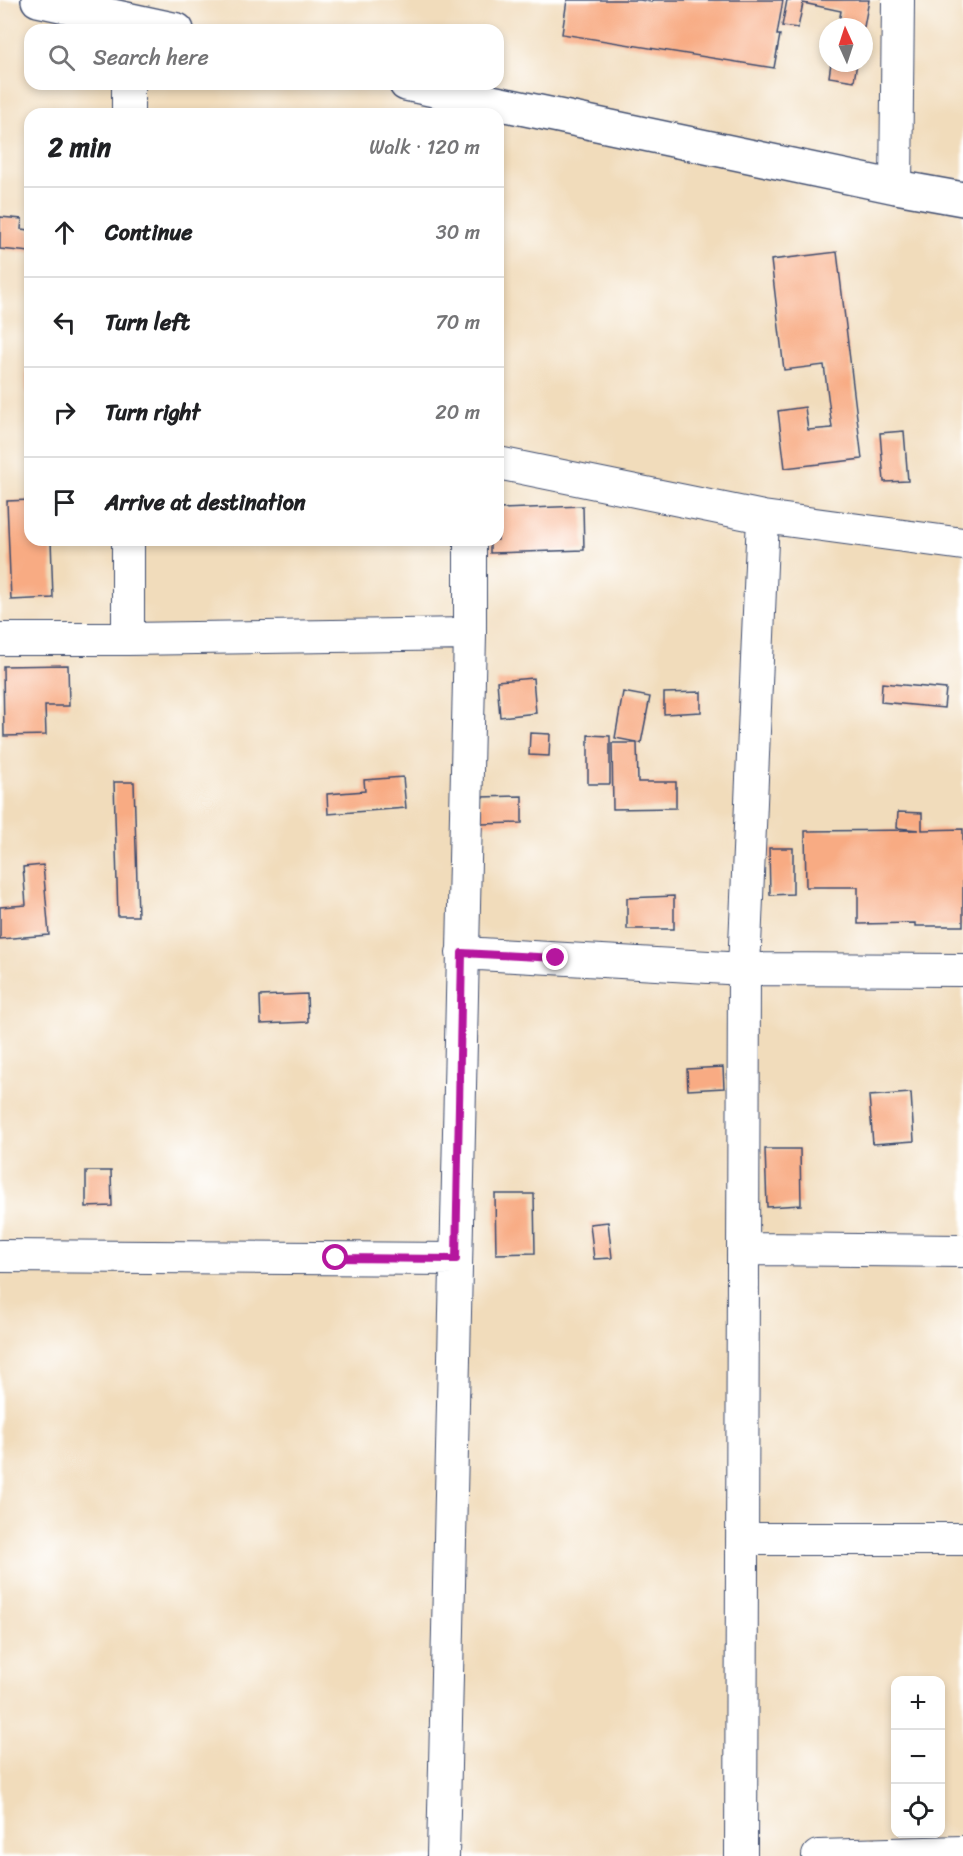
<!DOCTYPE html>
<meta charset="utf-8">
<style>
body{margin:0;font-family:Sriracha,sans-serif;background:#f2f2f2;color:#202124}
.controls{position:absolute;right:18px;bottom:18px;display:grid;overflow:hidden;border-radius:12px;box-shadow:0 3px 9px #0003}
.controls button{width:54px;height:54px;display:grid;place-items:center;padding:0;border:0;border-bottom:2px solid #e0e0e0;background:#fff;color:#202124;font:30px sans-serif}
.compass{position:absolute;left:819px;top:18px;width:54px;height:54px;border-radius:50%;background:#fff;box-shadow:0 3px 9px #0003;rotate:357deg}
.stop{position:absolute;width:18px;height:18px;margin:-14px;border:4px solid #b5179e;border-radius:50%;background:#fff}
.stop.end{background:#b5179e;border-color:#fff;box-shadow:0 2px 6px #0008}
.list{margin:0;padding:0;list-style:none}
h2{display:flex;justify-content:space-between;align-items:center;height:78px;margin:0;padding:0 24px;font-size:26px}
h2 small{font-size:20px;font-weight:400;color:#757577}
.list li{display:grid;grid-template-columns:39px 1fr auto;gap:18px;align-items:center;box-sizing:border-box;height:90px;padding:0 24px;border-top:2px solid #e0e0e0}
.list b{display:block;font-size:22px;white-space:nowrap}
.list em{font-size:20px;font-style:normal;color:#757577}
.icon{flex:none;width:33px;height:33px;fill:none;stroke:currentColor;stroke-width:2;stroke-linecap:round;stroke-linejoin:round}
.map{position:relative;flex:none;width:963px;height:1856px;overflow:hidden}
.search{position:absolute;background:#fff;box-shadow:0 3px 9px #0003;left:24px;top:24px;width:480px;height:66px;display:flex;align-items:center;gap:15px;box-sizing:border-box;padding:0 21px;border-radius:18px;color:#757577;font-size:22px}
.panel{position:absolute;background:#fff;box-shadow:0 3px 9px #0003;left:24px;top:108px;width:480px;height:438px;border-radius:18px}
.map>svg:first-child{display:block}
.building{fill:#f8ab83}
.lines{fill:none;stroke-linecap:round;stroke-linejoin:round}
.street-casing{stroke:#3b496c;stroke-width:34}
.primary-casing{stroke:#3b496c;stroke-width:36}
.street{stroke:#fff;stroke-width:32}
.primary{stroke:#fff;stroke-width:33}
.route{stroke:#b5179e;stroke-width:8}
</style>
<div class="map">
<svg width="963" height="1856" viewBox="0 0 963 1856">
<rect width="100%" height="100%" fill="#fff"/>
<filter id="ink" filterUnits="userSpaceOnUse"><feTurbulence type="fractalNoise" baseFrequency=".0167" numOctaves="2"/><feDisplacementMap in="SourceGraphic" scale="12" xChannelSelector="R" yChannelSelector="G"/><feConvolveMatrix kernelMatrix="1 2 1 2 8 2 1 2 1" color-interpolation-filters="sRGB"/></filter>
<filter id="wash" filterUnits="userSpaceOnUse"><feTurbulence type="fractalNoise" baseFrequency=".008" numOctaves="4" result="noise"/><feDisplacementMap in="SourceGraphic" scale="24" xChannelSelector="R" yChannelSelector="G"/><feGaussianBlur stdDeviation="1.35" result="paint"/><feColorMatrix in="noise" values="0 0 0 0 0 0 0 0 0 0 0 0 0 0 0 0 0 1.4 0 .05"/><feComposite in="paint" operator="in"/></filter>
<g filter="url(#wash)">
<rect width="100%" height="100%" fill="#f1dcbb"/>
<g id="blocks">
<path class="building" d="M 567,0 L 640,0 L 652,2 L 652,0 L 783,0 L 777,35 L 780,35 L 774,68 L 562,34 Z
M 787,0 L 869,0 L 864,27 L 838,27 L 841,11 L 803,3 L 798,28 L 782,26 Z
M 831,63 L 857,63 L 854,81 L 829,77 Z
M 0,217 L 22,219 L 21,229 L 30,230 L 30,252 L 0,249 Z
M 837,252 L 862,459 L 785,468 L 778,411 L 805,407 L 808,430 L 832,428 L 824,365 L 784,370 L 771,260 Z
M 26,368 L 30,368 L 30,394 L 26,394 Z
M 904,431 L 908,481 L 884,482 L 880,433 Z
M 30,500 L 30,540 L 51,540 L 53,598 L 11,600 L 7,501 Z
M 583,506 L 584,550 L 490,553 L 490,540 L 498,540 L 498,509 Z
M 68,665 L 69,706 L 45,706 L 46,735 L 4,736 L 3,666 Z
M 533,678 L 536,713 L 500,717 L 497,681 Z
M 882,683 L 946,689 L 944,708 L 881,702 Z
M 623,692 L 650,697 L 641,743 L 615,738 Z
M 701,692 L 701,712 L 664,714 L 664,693 Z
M 530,733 L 550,734 L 549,756 L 529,755 Z
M 588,735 L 610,736 L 610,784 L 588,784 Z
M 612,743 L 637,743 L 638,782 L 676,782 L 676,808 L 613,809 Z
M 403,777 L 406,808 L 328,814 L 327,794 L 365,791 L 364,780 Z
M 114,782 L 134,782 L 138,916 L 118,916 Z
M 522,796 L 522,823 L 481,824 L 481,797 Z
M 898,812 L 922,813 L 922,830 L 963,829 L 963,926 L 915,926 L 915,923 L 858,924 L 858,887 L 806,887 L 805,831 L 919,830 L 897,828 Z
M 769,848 L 793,848 L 793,894 L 770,895 Z
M 43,865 L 49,935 L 0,939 L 0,907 L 26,905 L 23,867 Z
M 674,896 L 674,929 L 627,929 L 627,898 Z
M 307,994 L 308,1022 L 261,1024 L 260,996 Z
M 723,1067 L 724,1088 L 688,1090 L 687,1069 Z
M 911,1093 L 914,1141 L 873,1144 L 869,1096 Z
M 765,1149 L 800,1149 L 801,1205 L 767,1207 Z
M 86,1171 L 111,1171 L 112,1206 L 86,1207 Z
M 495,1194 L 534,1194 L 535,1253 L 496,1254 Z
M 608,1222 L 612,1258 L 594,1259 L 590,1224 Z"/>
</g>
</g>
<g filter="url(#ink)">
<use href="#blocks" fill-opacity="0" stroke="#3b496c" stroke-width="1.5"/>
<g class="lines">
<defs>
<path id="street" d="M 128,84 L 128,114
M 896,187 L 898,0
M 498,463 L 763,517 L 963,544
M 128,540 L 128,639
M 0,639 L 128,639 L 470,634
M 462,953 L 744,969 L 963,970
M 743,1249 L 963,1251
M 0,1256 L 456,1259
M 742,1539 L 963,1539
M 443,1856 L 470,634 L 470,540
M 741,1856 L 744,969 L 763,517
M 818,1856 L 963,1852"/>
<path id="primary" d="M 38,0 L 177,30
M 406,84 L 896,187 L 963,199"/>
</defs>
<use href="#street" class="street-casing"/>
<use href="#primary" class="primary-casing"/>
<use href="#street" class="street"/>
<use href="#primary" class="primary"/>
</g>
</g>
<g class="lines" filter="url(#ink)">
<path class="route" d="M 336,1258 L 456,1259 L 462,953 L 556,958"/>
</g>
</svg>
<div class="controls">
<button>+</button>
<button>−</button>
<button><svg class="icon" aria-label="locate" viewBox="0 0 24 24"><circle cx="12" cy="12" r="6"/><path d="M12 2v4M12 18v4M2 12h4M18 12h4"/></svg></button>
</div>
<svg class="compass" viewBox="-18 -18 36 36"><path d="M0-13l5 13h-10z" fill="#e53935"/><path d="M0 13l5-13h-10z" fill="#757577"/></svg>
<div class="stop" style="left:336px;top:1258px"></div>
<div class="stop end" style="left:556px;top:958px"></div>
<div class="search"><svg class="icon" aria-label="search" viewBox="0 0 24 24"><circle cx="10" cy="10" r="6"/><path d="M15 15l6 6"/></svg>Search here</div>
<section class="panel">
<h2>2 min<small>Walk · 120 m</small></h2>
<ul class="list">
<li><svg class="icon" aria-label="ahead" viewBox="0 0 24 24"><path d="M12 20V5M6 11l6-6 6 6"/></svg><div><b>Continue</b></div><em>30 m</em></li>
<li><svg class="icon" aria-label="left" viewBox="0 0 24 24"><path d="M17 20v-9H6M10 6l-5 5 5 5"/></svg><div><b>Turn left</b></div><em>70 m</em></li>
<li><svg class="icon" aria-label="right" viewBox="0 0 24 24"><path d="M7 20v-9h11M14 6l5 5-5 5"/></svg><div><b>Turn right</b></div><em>20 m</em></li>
<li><svg class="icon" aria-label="arrive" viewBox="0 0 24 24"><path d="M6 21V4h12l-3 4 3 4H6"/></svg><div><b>Arrive at destination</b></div></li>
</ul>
</section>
</div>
